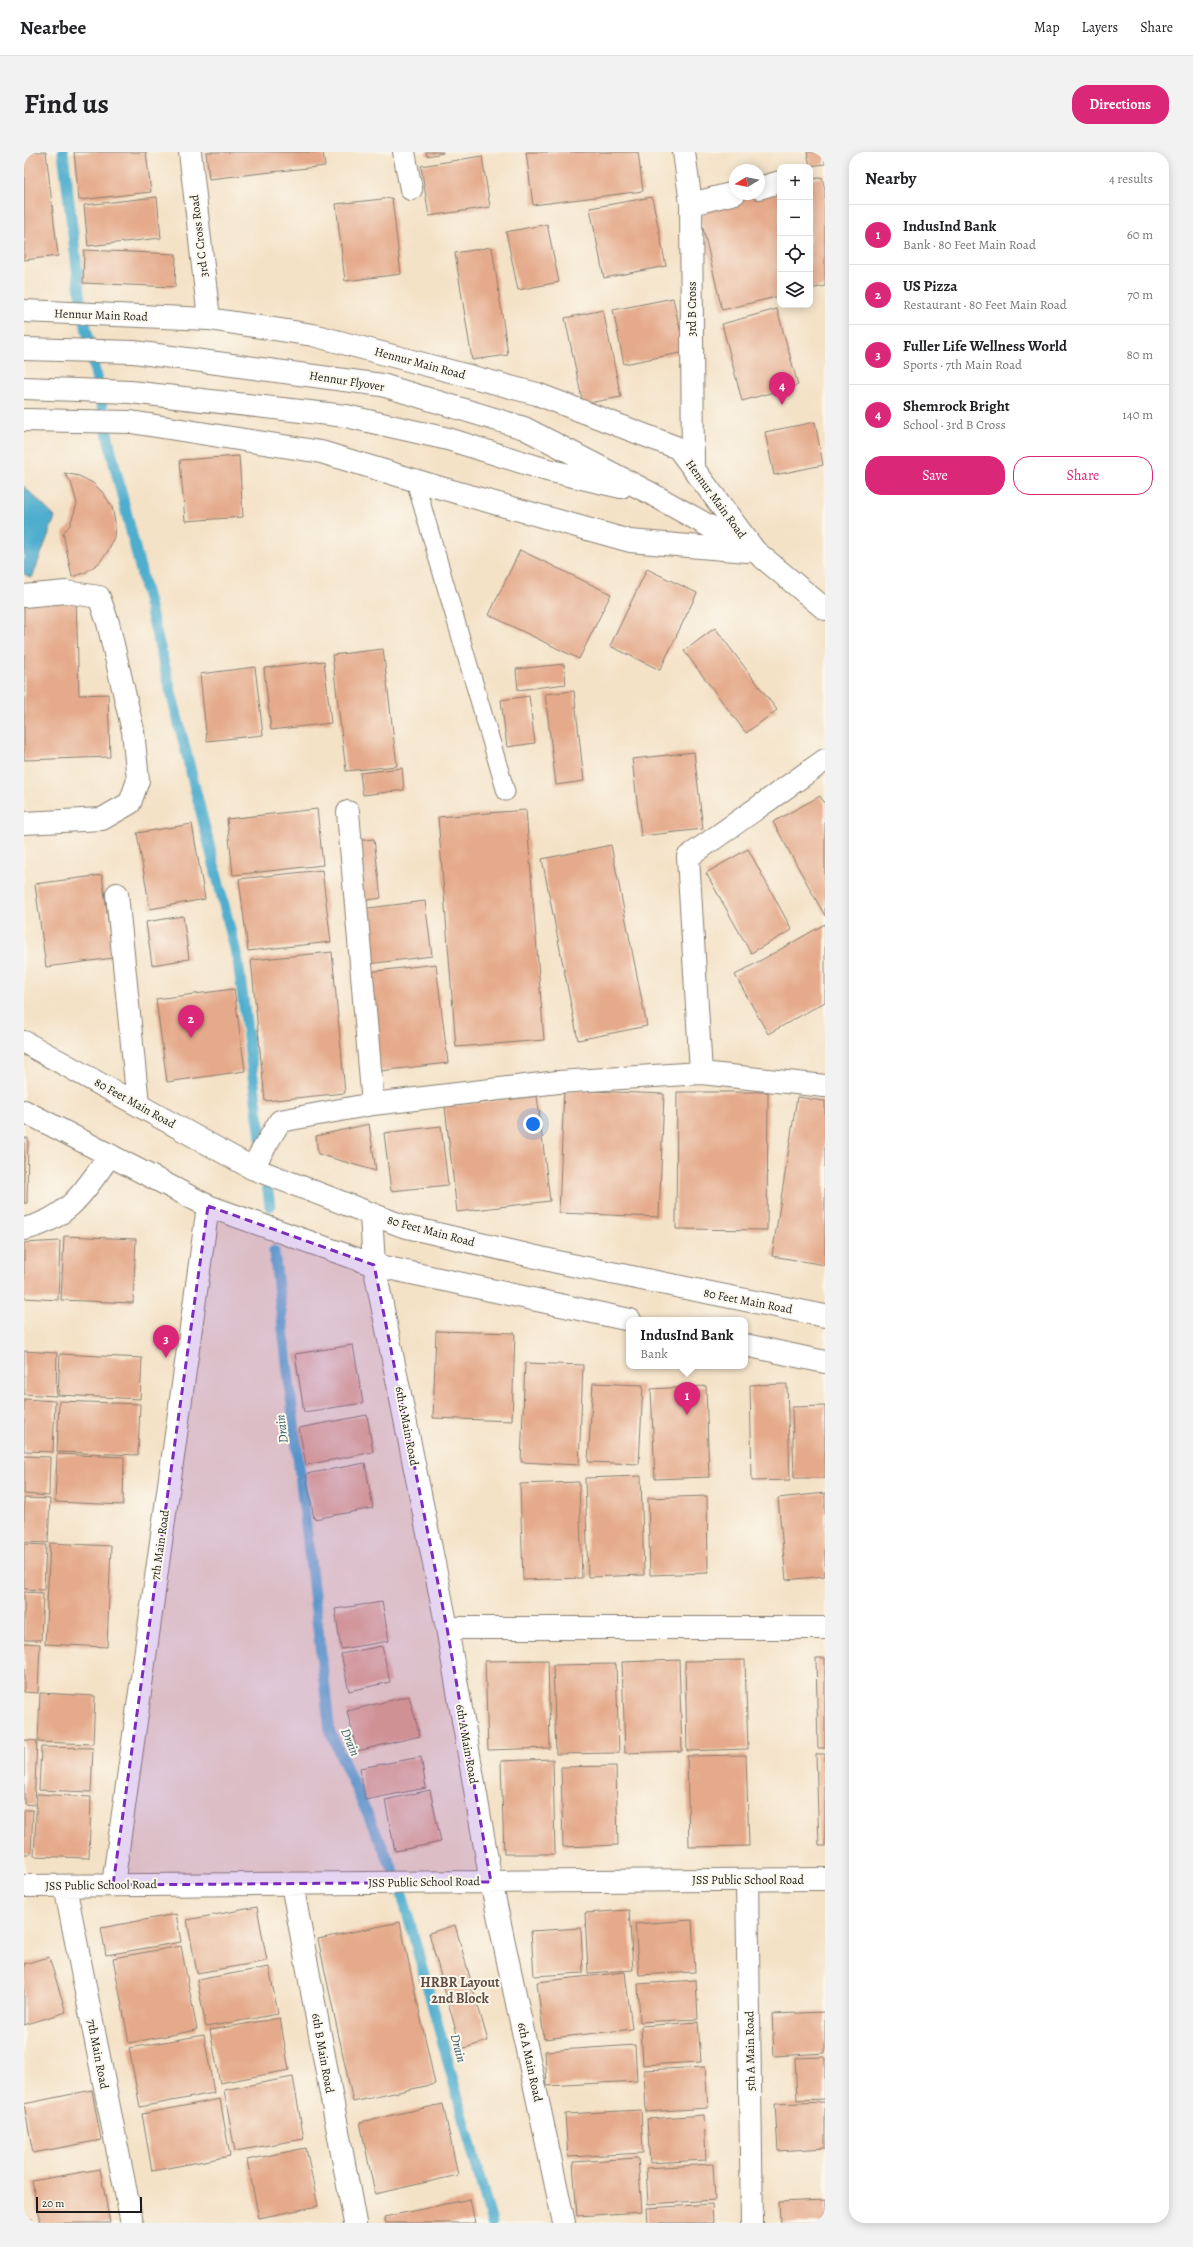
<!DOCTYPE html>
<meta charset="utf-8">
<style>
body{margin:0;font-family:Alegreya,serif;background:#f2f2f2;color:#202124}
.controls{position:absolute;right:12px;top:12px;display:grid;overflow:hidden;border-radius:8px;box-shadow:0 2px 10px #0003}
.controls button{width:36px;height:36px;display:grid;place-items:center;padding:0;border:0;border-bottom:1px solid #e0e0e0;background:#fff;color:#202124;font:20px sans-serif}
.compass{position:absolute;left:705px;top:12px;width:36px;height:36px;border-radius:50%;background:#fff;box-shadow:0 2px 10px #0003;rotate:260deg}
.scale{position:absolute;left:12px;bottom:10px;width:106px;box-sizing:border-box;padding-left:4px;border:2px solid #1c1c1c;border-top:0;font-size:11px;line-height:14px;white-space:nowrap;color:#1c1c1c;-webkit-text-stroke:3px #fbf7ec;paint-order:stroke}
.you{position:absolute;left:509px;top:972px;width:14px;height:14px;margin:-10px;border:3px solid #fff;border-radius:50%;background:#1a73e8;box-shadow:0 0 0 6px #1a73e833}
.badge{display:grid;place-items:center;width:26px;height:26px;border-radius:50%;background:#db2777;color:#fff;font-size:13px;font-weight:700}
.pin{position:absolute;translate:-50% -33px;filter:drop-shadow(0 1px 2px #0008)}
.pin::after{content:'';position:absolute;top:21px;width:14px;height:12px;background:inherit;clip-path:polygon(0 0,100% 0,50% 100%)}
.popup{position:absolute;left:602px;top:1165px;width:122px;height:52px;box-sizing:border-box;display:grid;place-content:center;border-radius:8px;background:#fff;filter:drop-shadow(0 1px 3px #0005);font-size:13px;white-space:nowrap;color:#757577}
.popup b{font-size:15px;color:#202124}
.popup::after{content:'';position:absolute;left:50%;top:100%;margin-left:-8px;border:8px solid transparent;border-top-color:#fff}
.list{margin:0;padding:0;list-style:none}
h2{display:flex;justify-content:space-between;align-items:center;height:52px;margin:0;padding:0 16px;font-size:17px}
h2 small{font-size:13px;font-weight:400;color:#757577}
.list li{display:grid;grid-template-columns:26px 1fr auto;gap:12px;align-items:center;box-sizing:border-box;height:60px;padding:0 16px;border-top:1px solid #e0e0e0}
.list b{display:block;font-size:15px;white-space:nowrap}
.list p{margin:0;font-size:13px;white-space:nowrap;color:#757577}
.list em{font-size:13px;font-style:normal;color:#757577}
.actions{display:flex;gap:8px;padding:12px 16px}
.actions a{flex:1;padding:9px 0;border:1px solid #db2777;border-radius:16px;text-align:center;font-size:14px;color:#db2777}
.actions .main{background:#db2777;color:#fff}
.icon{flex:none;width:22px;height:22px;fill:none;stroke:currentColor;stroke-width:2;stroke-linecap:round;stroke-linejoin:round}
.map{position:relative;flex:none;width:801px;height:2071px;overflow:hidden;border-radius:16px}
header{display:flex;align-items:center;gap:24px;box-sizing:border-box;height:56px;padding:0 20px;background:#fff;border-bottom:1px solid #e0e0e0}
header strong{font-size:19px}
nav{display:flex;gap:22px;margin-inline-start:auto;font-size:14px}
.intro{display:flex;align-items:center;justify-content:space-between;box-sizing:border-box;height:96px;padding:0 24px}
h1{margin:0;font-size:28px}
.button{padding:10px 18px;border-radius:16px;background:#db2777;color:#fff;font-size:14px;font-weight:700}
main{display:flex;gap:24px;padding:0 24px}
aside{flex:1;background:#fff;border-radius:16px;box-shadow:0 2px 10px #0003}
.map>svg:first-child{display:block}
.water{fill:#50aece;stroke:#366575}
.lines{fill:none;stroke-linecap:round;stroke-linejoin:round}
.stream{stroke:#50aece;stroke-width:11}
.building{fill:#e5aa8b}
.service-casing{stroke:#887f72;stroke-width:19}
.minor-casing{stroke:#887f72;stroke-width:24}
.secondary-casing{stroke:#887f72;stroke-width:24}
.primary-casing{stroke:#887f72;stroke-width:24}
.service{stroke:#fff;stroke-width:17}
.minor{stroke:#fff;stroke-width:22}
.secondary{stroke:#fff;stroke-width:22}
.primary{stroke:#fff;stroke-width:22}
.marked{fill:#7b2cbf;fill-opacity:0.2;stroke:#7b2cbf;stroke-width:3;stroke-dasharray:8 5;stroke-linejoin:round}
.labels{text-anchor:middle;stroke-width:4;stroke-linejoin:round;paint-order:stroke}
.street-label{font-size:12px;fill:#1c1c1c;stroke:#fbf7ec}
.water-label{font-size:13px;font-style:italic;fill:#335e6c;stroke:#fbf7ec}
.quarter-label{font-size:14px;font-weight:bold;fill:#624e43;stroke:#fbf7ec}
</style>
<header>
<strong>Nearbee</strong>
<nav><a>Map</a><a>Layers</a><a>Share</a></nav>
</header>
<div class="intro"><h1>Find us</h1><a class="button">Directions</a></div>
<main>
<div class="map">
<svg width="801" height="2071" viewBox="0 0 801 2071">
<rect width="100%" height="100%" fill="#fbf7ec"/>
<filter id="ink" filterUnits="userSpaceOnUse"><feTurbulence type="fractalNoise" baseFrequency=".025" numOctaves="2"/><feDisplacementMap in="SourceGraphic" scale="8" xChannelSelector="R" yChannelSelector="G"/><feConvolveMatrix kernelMatrix="1 2 1 2 8 2 1 2 1" color-interpolation-filters="sRGB"/></filter>
<filter id="wash" filterUnits="userSpaceOnUse"><feTurbulence type="fractalNoise" baseFrequency=".012" numOctaves="4" result="noise"/><feDisplacementMap in="SourceGraphic" scale="16" xChannelSelector="R" yChannelSelector="G"/><feGaussianBlur stdDeviation="0.9" result="paint"/><feColorMatrix in="noise" values="0 0 0 0 0 0 0 0 0 0 0 0 0 0 0 0 0 1.4 0 .05"/><feComposite in="paint" operator="in"/></filter>
<g filter="url(#wash)">
<rect width="100%" height="100%" fill="#f4e2c7"/>
<path class="water" d="M 0,334 L 31,365 L 8,426 L 0,422 Z"/>
<g class="lines">
<path class="stream" d="M 39,0 L 57,149 L 86,295 L 214,809 L 238,994
M 241,1019 L 246,1054
M 250,1099 L 306,1580 L 375,1731 L 468,2071"/>
</g>
<g id="blocks">
<path class="building" d="M 0,0 L 22,0 L 34,104 L 0,108 Z
M 50,0 L 122,0 L 127,40 L 55,48 Z
M 182,0 L 299,0 L 301,14 L 185,27 Z
M 402,0 L 419,0 L 419,1 L 403,4 Z
M 502,0 L 614,0 L 619,39 L 509,53 Z
M 783,0 L 801,0 L 801,12 L 786,14 Z
M 458,4 L 466,55 L 405,64 L 397,14 Z
M 798,25 L 801,38 L 801,134 L 786,137 L 786,28 Z
M 756,35 L 756,144 L 698,158 L 674,54 L 726,42 L 735,42 Z
M 133,45 L 137,86 L 64,94 L 60,53 Z
M 628,45 L 642,114 L 580,126 L 566,56 Z
M 368,46 L 377,122 L 321,129 L 312,52 Z
M 523,72 L 535,130 L 494,138 L 482,80 Z
M 468,95 L 484,203 L 448,208 L 431,101 Z
M 60,98 L 152,102 L 151,135 L 59,131 Z
M 649,146 L 661,200 L 600,212 L 589,158 Z
M 753,157 L 774,233 L 718,249 L 698,172 Z
M 579,158 L 597,245 L 559,252 L 541,166 Z
M 791,270 L 799,313 L 750,323 L 741,280 Z
M 215,304 L 219,365 L 161,369 L 156,308 Z
M 40,321 L 55,324 L 69,331 L 80,342 L 88,355 L 91,370 L 90,385 L 84,399 L 75,411 L 62,420 L 48,425 L 39,381 L 46,373 L 53,352 L 47,330 Z
M 496,398 L 587,442 L 555,507 L 465,463 Z
M 623,417 L 673,441 L 636,518 L 586,494 Z
M 52,446 L 55,543 L 84,542 L 86,605 L 0,608 L 0,447 Z
M 691,476 L 753,558 L 722,581 L 660,499 Z
M 359,497 L 373,614 L 322,619 L 308,503 Z
M 300,509 L 307,571 L 247,578 L 240,516 Z
M 540,512 L 542,532 L 494,538 L 492,517 Z
M 231,515 L 239,583 L 183,589 L 176,522 Z
M 550,539 L 560,629 L 532,633 L 521,542 Z
M 505,544 L 511,591 L 483,595 L 477,548 Z
M 670,600 L 679,677 L 617,684 L 608,607 Z
M 378,616 L 380,638 L 339,643 L 336,621 Z
M 796,644 L 801,652 L 801,764 L 749,670 Z
M 293,657 L 299,713 L 209,723 L 203,667 Z
M 502,658 L 520,888 L 432,895 L 414,665 Z
M 168,672 L 181,747 L 126,757 L 113,681 Z
M 350,687 L 357,746 L 337,749 L 331,689 Z
M 587,693 L 623,874 L 554,888 L 518,707 Z
M 724,697 L 768,778 L 727,801 L 682,721 Z
M 298,718 L 307,790 L 224,799 L 215,727 Z
M 78,723 L 89,806 L 22,815 L 11,732 Z
M 401,749 L 408,804 L 344,812 L 337,757 Z
M 159,764 L 165,807 L 128,813 L 122,770 Z
M 801,772 L 801,850 L 744,882 L 711,823 Z
M 308,800 L 321,941 L 241,949 L 227,808 Z
M 412,812 L 424,911 L 356,919 L 344,820 Z
M 210,837 L 221,919 L 143,930 L 132,847 Z
M 540,938 L 640,942 L 635,1065 L 535,1061 Z
M 653,940 L 744,940 L 743,1078 L 652,1077 Z
M 513,944 L 526,1049 L 433,1060 L 421,955 Z
M 773,945 L 801,949 L 801,1113 L 748,1104 Z
M 345,972 L 352,1019 L 294,1002 L 292,984 Z
M 417,974 L 424,1033 L 367,1039 L 360,981 Z
M 0,986 L 4,986 L 3,1051 L 0,1051 Z
M 40,1084 L 112,1087 L 109,1151 L 37,1148 Z
M 36,1089 L 34,1148 L 0,1146 L 0,1091 Z
M 412,1179 L 491,1181 L 488,1269 L 409,1266 Z
M 329,1193 L 339,1251 L 280,1260 L 271,1202 Z
M 0,1199 L 33,1201 L 32,1244 L 0,1242 Z
M 36,1202 L 118,1206 L 116,1247 L 34,1243 Z
M 501,1211 L 559,1213 L 555,1313 L 497,1310 Z
M 569,1231 L 619,1233 L 615,1312 L 564,1310 Z
M 763,1232 L 766,1328 L 728,1329 L 726,1233 Z
M 682,1234 L 685,1325 L 631,1327 L 627,1237 Z
M 0,1247 L 31,1249 L 29,1300 L 0,1299 Z
M 35,1249 L 116,1252 L 114,1303 L 33,1300 Z
M 801,1254 L 801,1326 L 770,1326 L 768,1255 Z
M 343,1263 L 349,1300 L 282,1313 L 275,1276 Z
M 33,1302 L 100,1305 L 99,1353 L 31,1350 Z
M 0,1304 L 26,1305 L 25,1344 L 0,1342 Z
M 341,1311 L 349,1356 L 290,1367 L 282,1322 Z
M 617,1324 L 620,1423 L 564,1425 L 561,1326 Z
M 555,1330 L 558,1426 L 499,1428 L 496,1332 Z
M 801,1341 L 801,1424 L 762,1428 L 754,1346 Z
M 683,1344 L 684,1421 L 626,1423 L 624,1346 Z
M 0,1346 L 26,1347 L 24,1391 L 0,1390 Z
M 26,1391 L 87,1394 L 83,1495 L 21,1492 Z
M 0,1392 L 22,1393 L 20,1438 L 0,1437 Z
M 0,1440 L 19,1441 L 17,1488 L 0,1488 Z
M 358,1450 L 365,1489 L 317,1497 L 311,1457 Z
M 0,1491 L 16,1492 L 14,1541 L 0,1540 Z
M 358,1494 L 366,1530 L 325,1539 L 317,1502 Z
M 792,1506 L 801,1506 L 801,1596 L 794,1596 Z
M 524,1508 L 526,1596 L 464,1598 L 461,1509 Z
M 655,1508 L 658,1599 L 601,1601 L 598,1510 Z
M 721,1508 L 724,1597 L 663,1599 L 661,1509 Z
M 592,1512 L 595,1601 L 532,1602 L 529,1513 Z
M 16,1541 L 71,1544 L 69,1592 L 14,1590 Z
M 385,1544 L 396,1584 L 333,1599 L 323,1559 Z
M 0,1588 L 13,1589 L 10,1653 L 0,1652 Z
M 17,1595 L 69,1596 L 67,1640 L 15,1638 Z
M 792,1602 L 801,1602 L 801,1694 L 795,1694 Z
M 722,1603 L 725,1694 L 665,1695 L 663,1604 Z
M 397,1605 L 402,1636 L 341,1648 L 336,1616 Z
M 529,1607 L 531,1702 L 480,1702 L 477,1609 Z
M 592,1614 L 594,1693 L 539,1695 L 537,1615 Z
M 406,1638 L 417,1690 L 371,1699 L 361,1648 Z
M 13,1642 L 67,1645 L 65,1706 L 10,1704 Z
M 0,1658 L 9,1658 L 7,1702 L 0,1702 Z
M 233,1755 L 243,1809 L 173,1821 L 163,1768 Z
M 605,1758 L 609,1818 L 564,1821 L 561,1761 Z
M 152,1762 L 157,1790 L 82,1803 L 77,1776 Z
M 668,1768 L 671,1820 L 615,1823 L 611,1772 Z
M 376,1770 L 411,1932 L 329,1950 L 294,1787 Z
M 431,1773 L 464,1889 L 437,1897 L 405,1781 Z
M 557,1776 L 559,1821 L 510,1824 L 507,1779 Z
M 157,1794 L 173,1878 L 105,1891 L 89,1806 Z
M 25,1805 L 42,1860 L 0,1873 L 0,1812 Z
M 245,1815 L 254,1862 L 182,1875 L 173,1828 Z
M 601,1820 L 608,1877 L 520,1887 L 513,1830 Z
M 672,1828 L 674,1867 L 616,1870 L 614,1832 Z
M 801,1860 L 801,1901 L 750,1904 L 748,1862 Z
M 256,1866 L 265,1918 L 196,1931 L 186,1878 Z
M 674,1870 L 677,1910 L 619,1913 L 617,1874 Z
M 180,1883 L 190,1941 L 116,1955 L 105,1896 Z
M 611,1893 L 613,1929 L 523,1934 L 521,1899 Z
M 801,1905 L 801,1947 L 773,1948 L 771,1906 Z
M 681,1915 L 684,1956 L 622,1960 L 620,1918 Z
M 269,1925 L 280,1987 L 211,1999 L 200,1938 Z
M 68,1938 L 77,1988 L 9,2001 L 0,1952 Z
M 196,1947 L 206,2004 L 128,2019 L 118,1962 Z
M 801,1950 L 801,1996 L 754,1999 L 751,1952 Z
M 419,1952 L 434,2023 L 351,2042 L 336,1970 Z
M 617,1958 L 619,2001 L 544,2005 L 541,1962 Z
M 680,1963 L 682,2008 L 626,2011 L 623,1967 Z
M 282,1996 L 294,2054 L 235,2066 L 223,2008 Z
M 614,2006 L 618,2060 L 553,2064 L 549,2010 Z
M 689,2012 L 691,2048 L 624,2052 L 622,2016 Z
M 76,2017 L 86,2071 L 16,2071 L 8,2029 Z
M 446,2047 L 451,2071 L 362,2071 L 360,2065 Z
M 801,2048 L 801,2071 L 756,2071 L 755,2050 Z
M 688,2052 L 689,2071 L 624,2071 L 623,2056 Z
M 8,2067 L 9,2071 L 0,2071 L 0,2068 Z"/>
</g>
</g>
<g filter="url(#ink)">
<use href="#blocks" fill-opacity="0" stroke="#887f72" stroke-width="1"/>
<g class="lines">
<defs>
<path id="service" d="M 391,329 L 482,640"/>
<path id="minor" d="M 166,0 L 185,167
M 380,0 L 387,37
M 660,0 L 667,52 L 669,314
M 735,36 L 756,30
M 667,52 L 711,41
M 0,444 L 42,440 L 75,445 L 84,471 L 109,579 L 114,628 L 106,651 L 78,667 L 0,671
M 324,660 L 349,952
M 93,742 L 114,952
M 677,921 L 664,705 L 801,608
M 228,1016 L 256,969 L 349,952 L 534,930 L 677,921 L 801,934
M 347,1062 L 350,1113 L 423,1476 L 467,1730 L 540,2071
M 0,1077 C 45,1067 61,1038 86,1003
M 423,1476 L 801,1476
M 723,1728 L 728,2071
M 268,1732 L 331,2071
M 89,1733 L 184,1054
M 0,1734 L 801,1727
M 41,1734 L 108,2071"/>
<path id="secondary" d="M 0,159 L 185,167 L 289,183 L 513,242 L 654,296 L 731,399 L 801,457
M 0,197 L 110,200 L 358,233 L 500,276 L 626,341 L 724,396
M 0,236 L 106,240 L 322,264 L 424,287 L 523,318 L 597,335
M 0,268 L 107,270 L 297,300 L 410,334 L 606,389 L 723,399"/>
<path id="primary" d="M 0,890 L 228,1016 L 379,1074 L 538,1111 L 801,1164
M 0,959 L 184,1054 L 350,1113 L 606,1168
M 721,1193 L 801,1210"/>
</defs>
<use href="#service" class="service-casing"/>
<use href="#minor" class="minor-casing"/>
<use href="#secondary" class="secondary-casing"/>
<use href="#primary" class="primary-casing"/>
<use href="#service" class="service"/>
<use href="#minor" class="minor"/>
<use href="#secondary" class="secondary"/>
<use href="#primary" class="primary"/>
</g>
</g>
<path class="marked" d="M 184,1054 L 350,1113 L 423,1476 L 467,1730 L 89,1733 Z"/>
<g class="labels">
<g class="street-label">
<text transform="translate(175 84) rotate(-97)" y="4">3rd C Cross Road</text>
<text transform="translate(668 157) rotate(-90)" y="4">3rd B Cross</text>
<text transform="translate(77 163) rotate(2)" y="4">Hennur Main Road</text>
<text transform="translate(396 211) rotate(15)" y="4">Hennur Main Road</text>
<text transform="translate(323 229) rotate(9)" y="4">Hennur Flyover</text>
<text transform="translate(692 347) rotate(54)" y="4">Hennur Main Road</text>
<text transform="translate(111 951) rotate(29)" y="4">80 Feet Main Road</text>
<text transform="translate(407 1079) rotate(15)" y="4">80 Feet Main Road</text>
<text transform="translate(724 1149) rotate(11)" y="4">80 Feet Main Road</text>
<text transform="translate(383 1274) rotate(79)" y="4">6th A Main Road</text>
<text transform="translate(136 1393) rotate(-82)" y="4">7th Main Road</text>
<text transform="translate(443 1592) rotate(80)" y="4">6th A Main Road</text>
<text x="724" y="1732">JSS Public School Road</text>
<text transform="translate(400 1730) rotate(-1)" y="4">JSS Public School Road</text>
<text transform="translate(77 1733) rotate(-1)" y="4">JSS Public School Road</text>
<text transform="translate(726 1899) rotate(-91)" y="4">5th A Main Road</text>
<text transform="translate(299 1901) rotate(80)" y="4">6th B Main Road</text>
<text transform="translate(74 1902) rotate(79)" y="4">7th Main Road</text>
<text transform="translate(506 1910) rotate(78)" y="4">6th A Main Road</text>
</g>
<g class="water-label">
<text transform="translate(257 1277) rotate(-97)" y="5">Drain</text>
<text transform="translate(327 1590) rotate(67)" y="5">Drain</text>
<text transform="translate(435 1896) rotate(75)" y="5">Drain</text>
</g>
<g class="quarter-label">
<text x="436" y="1835">HRBR Layout<tspan x="436" dy="16">2nd Block</tspan></text>
</g>
</g>
</svg>
<div class="controls">
<button>+</button>
<button>−</button>
<button><svg class="icon" aria-label="locate" viewBox="0 0 24 24"><circle cx="12" cy="12" r="6"/><path d="M12 2v4M12 18v4M2 12h4M18 12h4"/></svg></button>
<button><svg class="icon" aria-label="layers" viewBox="0 0 24 24"><path d="M12 4l9 5-9 5-9-5zM3 14l9 5 9-5"/></svg></button>
</div>
<svg class="compass" viewBox="-18 -18 36 36"><path d="M0-13l5 13h-10z" fill="#e53935"/><path d="M0 13l5-13h-10z" fill="#757577"/></svg>
<div class="scale">20 m</div>
<div class="you"></div>
<div class="pin badge" style="left:663px;top:1263px">1</div>
<div class="popup"><b>IndusInd Bank</b>Bank</div>
<div class="pin badge" style="left:167px;top:886px">2</div>
<div class="pin badge" style="left:142px;top:1206px">3</div>
<div class="pin badge" style="left:758px;top:253px">4</div>
</div>
<aside>
<h2>Nearby<small>4 results</small></h2>
<ul class="list">
<li><span class="badge">1</span><div><b>IndusInd Bank</b><p>Bank · 80 Feet Main Road</p></div><em>60 m</em></li>
<li><span class="badge">2</span><div><b>US Pizza</b><p>Restaurant · 80 Feet Main Road</p></div><em>70 m</em></li>
<li><span class="badge">3</span><div><b>Fuller Life Wellness World</b><p>Sports · 7th Main Road</p></div><em>80 m</em></li>
<li><span class="badge">4</span><div><b>Shemrock Bright</b><p>School · 3rd B Cross</p></div><em>140 m</em></li>
</ul>
<div class="actions"><a class="main">Save</a><a>Share</a></div>
</aside>
</main>
